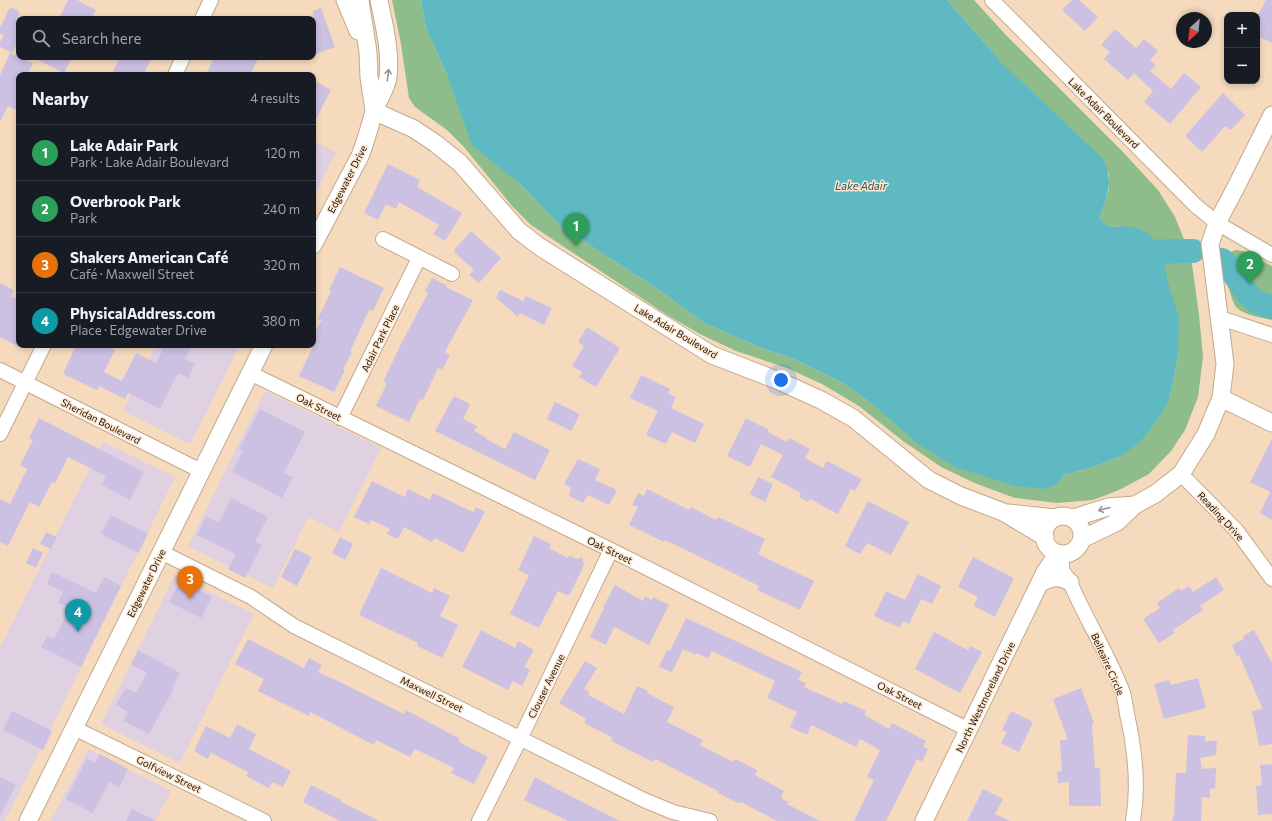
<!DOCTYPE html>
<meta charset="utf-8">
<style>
body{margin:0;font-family:Commissioner,sans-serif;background:#242831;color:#f1f3f6}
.controls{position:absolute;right:12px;top:12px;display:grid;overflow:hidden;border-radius:8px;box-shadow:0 2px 6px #0003}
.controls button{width:36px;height:36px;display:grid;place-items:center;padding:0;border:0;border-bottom:1px solid #363941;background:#171b24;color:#f1f3f6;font:20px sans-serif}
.compass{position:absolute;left:1176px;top:12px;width:36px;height:36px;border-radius:50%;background:#171b24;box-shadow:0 2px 6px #0003;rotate:207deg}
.you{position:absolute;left:781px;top:380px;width:14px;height:14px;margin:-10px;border:3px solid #fff;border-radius:50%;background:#1a73e8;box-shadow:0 0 0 6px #1a73e833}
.badge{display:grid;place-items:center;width:26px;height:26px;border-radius:50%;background:#3e8684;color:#fff;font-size:13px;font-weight:700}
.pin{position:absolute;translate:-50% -33px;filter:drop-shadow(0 1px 2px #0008)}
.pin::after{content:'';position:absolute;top:21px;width:14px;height:12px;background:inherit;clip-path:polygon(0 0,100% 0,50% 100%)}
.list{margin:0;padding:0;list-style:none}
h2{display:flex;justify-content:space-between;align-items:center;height:52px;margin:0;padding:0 16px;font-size:17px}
h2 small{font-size:13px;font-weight:400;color:#9ea1a6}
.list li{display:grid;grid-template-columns:26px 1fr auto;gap:12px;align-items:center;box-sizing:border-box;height:56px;padding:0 16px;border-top:1px solid #363941}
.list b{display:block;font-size:15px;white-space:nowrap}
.list p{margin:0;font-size:13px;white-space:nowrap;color:#9ea1a6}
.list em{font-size:13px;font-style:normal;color:#9ea1a6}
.icon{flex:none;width:22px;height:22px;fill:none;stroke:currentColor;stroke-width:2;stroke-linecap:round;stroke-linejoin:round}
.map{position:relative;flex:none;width:1272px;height:821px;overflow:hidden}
.search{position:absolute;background:#171b24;box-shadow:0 2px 6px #0003;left:16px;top:16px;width:300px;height:44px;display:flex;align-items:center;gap:10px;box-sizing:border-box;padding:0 14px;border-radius:8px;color:#9ea1a6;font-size:15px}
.panel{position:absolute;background:#171b24;box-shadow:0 2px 6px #0003;left:16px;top:72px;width:300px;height:276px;border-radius:8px}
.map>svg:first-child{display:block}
.commercial{fill:#dfd0e2}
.green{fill:#8ebc8b}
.water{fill:#5fb9c3}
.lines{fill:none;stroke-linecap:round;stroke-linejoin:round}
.river{stroke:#5fb9c3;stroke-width:24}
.building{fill:#cdc1e3}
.minor-casing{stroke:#c3a98e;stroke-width:16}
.tertiary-casing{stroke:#c3a98e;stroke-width:19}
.minor{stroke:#fff;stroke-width:14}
.tertiary{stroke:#fff;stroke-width:17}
.oneway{stroke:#999590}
.labels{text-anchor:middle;stroke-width:3;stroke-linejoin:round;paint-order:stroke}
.street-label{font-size:10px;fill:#1c1309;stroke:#fee8d1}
.water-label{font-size:11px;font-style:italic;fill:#275155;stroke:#fee8d1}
</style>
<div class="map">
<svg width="1272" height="821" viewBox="0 0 1272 821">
<rect width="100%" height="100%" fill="#f5dabd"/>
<path class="commercial" d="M 313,141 L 336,152 L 313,198 Z
M 156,345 L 240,345 L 190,444 L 123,411 Z
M 265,391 L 381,448 L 339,532 L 308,517 L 273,588 L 188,546 Z
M 103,442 L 175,477 L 5,821 L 0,821 L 0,648 Z
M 175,575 L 254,614 L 180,763 L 101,724 Z
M 88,749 L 171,791 L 155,821 L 51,821 Z"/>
<path class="green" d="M 392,0 L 421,0 L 426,28 L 448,77 L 520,184 L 562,227 L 662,292 L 704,323 L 757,346 L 796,360 L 841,382 L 874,405 L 1057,484 L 1064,475 L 1093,467 L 1119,457 L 1168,403 L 1174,380 L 1178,352 L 1162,252 L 1122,226 L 1111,227 L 1104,225 L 1100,218 L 1109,190 L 1109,173 L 1003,64 L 947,0 L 974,0 L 1004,33 L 1121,150 L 1158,190 L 1175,217 L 1191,257 L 1199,315 L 1203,357 L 1198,397 L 1185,430 L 1171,451 L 1149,474 L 1119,490 L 1093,500 L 1057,503 L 1015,498 L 977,484 L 941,467 L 903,441 L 859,406 L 822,384 L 787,368 L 736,351 L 700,334 L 667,315 L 531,225 L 512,206 L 464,147 L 447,130 L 415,107 L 409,98 L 401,44 Z
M 1235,250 L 1243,251 L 1272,266 L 1272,320 C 1261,317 1246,316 1237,308 C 1232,304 1224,271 1224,264 C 1225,256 1229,253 1235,250 Z"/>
<path class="water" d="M 421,0 L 947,0 L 1003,64 L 1104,160 C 1114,184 1107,195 1100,218 L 1104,224 L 1111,227 L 1122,226 L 1137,228 L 1147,233 L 1154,240 L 1162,252 L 1168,283 L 1179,317 L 1178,352 L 1174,380 L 1168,403 L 1157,420 L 1140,442 L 1119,457 L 1093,467 L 1064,475 L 1057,484 L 1044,489 L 1015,486 L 955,467 L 918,444 L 874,405 L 841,382 L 796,360 L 757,346 L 704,323 L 662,292 L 562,227 L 520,184 L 472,145 L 448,77 L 426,28 Z"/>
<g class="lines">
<path class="river" d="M 1129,252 L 1193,251
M 1222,260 C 1241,276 1243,303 1272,307"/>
</g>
<path class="building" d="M 68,0 L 77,0 L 96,10 L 91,19 L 59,19 Z
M 1072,0 L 1079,0 L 1098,17 L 1085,31 L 1062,10 Z
M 1266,0 L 1272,0 L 1272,43 L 1257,36 L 1257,17 Z
M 10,7 L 19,11 L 19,39 L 12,53 L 0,47 L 0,42 L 4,35 L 0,33 L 0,28 Z
M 321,8 L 335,47 L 313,55 L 313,11 Z
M 1115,29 L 1136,48 L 1144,39 L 1158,51 L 1150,60 L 1156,65 L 1150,71 L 1171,89 L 1184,73 L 1201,87 L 1170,124 L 1144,102 L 1153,91 L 1134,73 L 1128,80 L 1104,59 L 1110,52 L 1101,45 Z
M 10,53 L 33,63 L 27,75 L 19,75 L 19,111 L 8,106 L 0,122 L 0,75 Z
M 32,57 L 72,57 L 64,73 Z
M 120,57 L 152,57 L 143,75 L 111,75 Z
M 214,57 L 259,57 L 250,75 L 206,75 Z
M 313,80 L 331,90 L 313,125 Z
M 1223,93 L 1245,115 L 1231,130 L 1225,126 L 1202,152 L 1185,136 Z
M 388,164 L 420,180 L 417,187 L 462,213 L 445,241 L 433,234 L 439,225 L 399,202 L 396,209 L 386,204 L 378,220 L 364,213 Z
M 471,231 L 501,258 L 479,283 L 469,275 L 474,270 L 455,253 L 455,249 Z
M 340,267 L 384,288 L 373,311 L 369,310 L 350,352 L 352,353 L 343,369 L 345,370 L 334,392 L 299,376 L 313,346 L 313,336 L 322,320 L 318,319 L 331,291 L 329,290 Z
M 432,278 L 446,285 L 446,287 L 473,300 L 445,352 L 450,355 L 442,370 L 438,368 L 423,400 L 420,399 L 409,422 L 376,406 L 387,383 L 383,382 L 401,344 L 428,293 L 425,291 Z
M 0,283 L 14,290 L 11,296 L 19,300 L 19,347 L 0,337 Z
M 500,290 L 523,301 L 526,296 L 552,308 L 544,325 L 520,313 L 518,317 L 496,298 Z
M 587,327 L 620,348 L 596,387 L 579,377 L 582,372 L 572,366 L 584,346 L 578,342 Z
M 76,345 L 104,345 L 115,350 L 104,372 L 122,381 L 136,353 L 156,363 L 165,345 L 192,345 L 185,359 L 195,363 L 188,378 L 178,373 L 160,409 L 128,393 L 125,399 L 99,386 L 97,390 L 63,374 Z
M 641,375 L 670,389 L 668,393 L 676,397 L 671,408 L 704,424 L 695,443 L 672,432 L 666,444 L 646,435 L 658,411 L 630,398 Z
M 454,396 L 470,404 L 463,419 L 477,426 L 474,431 L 487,438 L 486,439 L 505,449 L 514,432 L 550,450 L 535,480 L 435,431 Z
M 555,402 L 580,414 L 571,431 L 547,419 Z
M 260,409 L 305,432 L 284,473 L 293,477 L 282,498 L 232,472 L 243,451 L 239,449 Z
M 39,418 L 144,472 L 130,500 L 102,485 L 106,476 L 68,457 L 55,483 L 52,482 L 39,507 L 30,502 L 8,546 L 0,542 L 0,499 L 10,504 L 27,469 L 20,465 L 33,440 L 29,438 Z
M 746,418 L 769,430 L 768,432 L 787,442 L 789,438 L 810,449 L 805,458 L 823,468 L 827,461 L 862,479 L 855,491 L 851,489 L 838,514 L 810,499 L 808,502 L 799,497 L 801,493 L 771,477 L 783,455 L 761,444 L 750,467 L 727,456 Z
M 1272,439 L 1272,520 L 1260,513 L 1270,492 L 1250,482 Z
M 578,459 L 600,469 L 595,480 L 617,490 L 609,505 L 588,495 L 583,503 L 569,496 L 571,488 L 564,484 Z
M 758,477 L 773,484 L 765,502 L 750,494 Z
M 372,481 L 405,497 L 408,489 L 430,500 L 433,493 L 473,512 L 476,507 L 485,512 L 463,553 L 435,538 L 432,542 L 404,527 L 398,539 L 387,534 L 390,529 L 371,520 L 369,524 L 354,517 Z
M 647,489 L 689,510 L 691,507 L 716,520 L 718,517 L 765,539 L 758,554 L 814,581 L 800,610 L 757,590 L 759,586 L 729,571 L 665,540 L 664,542 L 629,525 L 638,507 L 632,505 L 638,493 L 644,496 Z
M 231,498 L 268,517 L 255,542 L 262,545 L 245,578 L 228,569 L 236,554 L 197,535 L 206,516 L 219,523 Z
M 868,501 L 909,522 L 891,555 L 867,543 L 860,554 L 845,546 Z
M 111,515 L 148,534 L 138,553 L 101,534 Z
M 46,532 L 57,537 L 51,549 L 40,544 Z
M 534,536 L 551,544 L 549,548 L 568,558 L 569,555 L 577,559 L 582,557 L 584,565 L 570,594 L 566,595 L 558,591 L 539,628 L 510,614 L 529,575 L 518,570 Z
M 340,537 L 353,544 L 345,560 L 332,553 Z
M 33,548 L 43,553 L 36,568 L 26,563 Z
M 295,549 L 312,557 L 297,586 L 281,577 Z
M 973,557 L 1014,578 L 995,617 L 974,606 L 978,597 L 958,587 Z
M 381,568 L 432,593 L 434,588 L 450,596 L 440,616 L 458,625 L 442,658 L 417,646 L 418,643 L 359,615 Z
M 52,572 L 96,593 L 104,577 L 121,586 L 81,667 L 41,647 L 47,636 L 54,639 L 70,608 L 58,602 L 63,592 L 47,584 Z
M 918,574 L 941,586 L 932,604 L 921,599 L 909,624 L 903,621 L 900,628 L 874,616 L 886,591 L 905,600 Z
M 1216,577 L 1224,590 L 1200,606 L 1203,610 L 1173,630 L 1175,633 L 1159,643 L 1143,619 L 1160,608 L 1157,603 L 1179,588 L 1181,591 L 1189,586 L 1193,592 Z
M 180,581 L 212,597 L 201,618 L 169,602 Z
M 615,585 L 643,601 L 645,596 L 652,600 L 653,597 L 669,605 L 649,645 L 614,627 L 606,645 L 590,637 L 604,608 L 603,607 Z
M 686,618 L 802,672 L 798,680 L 806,683 L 804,687 L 842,704 L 844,701 L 866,711 L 864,715 L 889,729 L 892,723 L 926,741 L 923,747 L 928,749 L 922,762 L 917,759 L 886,821 L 854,821 L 874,780 L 867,777 L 880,750 L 860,739 L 856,747 L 811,725 L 807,735 L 790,727 L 797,712 L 767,698 L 775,681 L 712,651 L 708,658 L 696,653 L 695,655 L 683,649 L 672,672 L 659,667 L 667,650 L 670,651 Z
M 481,630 L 515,648 L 518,641 L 534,650 L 524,667 L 530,670 L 522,686 L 513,681 L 508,690 L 462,667 Z
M 1254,630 L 1272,663 L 1272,744 L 1259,746 L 1252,711 L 1263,709 L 1239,655 L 1237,656 L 1232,645 L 1244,639 L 1243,636 Z
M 934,632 L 968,650 L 970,646 L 982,652 L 960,693 L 915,669 Z
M 248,639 L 304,668 L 309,658 L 322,665 L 318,672 L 338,681 L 404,714 L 406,710 L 460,739 L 459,742 L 488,757 L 474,784 L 451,773 L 454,768 L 415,749 L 410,757 L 376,740 L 374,745 L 310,712 L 309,716 L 258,691 L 264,679 L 235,664 Z
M 138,650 L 180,673 L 172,688 L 174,688 L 149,734 L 123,721 L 128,712 L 116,705 L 126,688 L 136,693 L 147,673 L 131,664 Z
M 585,661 L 597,668 L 584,689 L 590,692 L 588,695 L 624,714 L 637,686 L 648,691 L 647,693 L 674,707 L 667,722 L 703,740 L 700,745 L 733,762 L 735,759 L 757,770 L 755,775 L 784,791 L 781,798 L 788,802 L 787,804 L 820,821 L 777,821 L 741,802 L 740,804 L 718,793 L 718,791 L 655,759 L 653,762 L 611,741 L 613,738 L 584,723 L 586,719 L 559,703 Z
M 1198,678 L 1206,708 L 1164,719 L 1154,684 L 1169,680 L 1171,685 Z
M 1081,688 L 1094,723 L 1092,724 L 1095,768 L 1100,768 L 1101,806 L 1069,806 L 1069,782 L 1058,783 L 1057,772 L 1062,771 L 1060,740 L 1068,740 L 1053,699 Z
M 12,711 L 52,731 L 43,750 L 3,730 Z
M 1011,711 L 1033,722 L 1019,752 L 1001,743 L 1007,732 L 1002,730 Z
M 237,724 L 256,734 L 249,749 L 291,771 L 283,787 L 272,782 L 269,788 L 246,776 L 248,772 L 211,753 L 208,759 L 194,751 L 206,726 L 230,738 Z
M 1188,735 L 1205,736 L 1205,741 L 1217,741 L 1216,755 L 1200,758 L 1202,769 L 1216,768 L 1215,789 L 1210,788 L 1210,798 L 1202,797 L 1201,821 L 1172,821 L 1174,815 L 1176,773 L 1186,773 Z
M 100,754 L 128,769 L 119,788 L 109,782 L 93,813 L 66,799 L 87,758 L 95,763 Z
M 1272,764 L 1272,814 L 1258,815 L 1256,786 L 1262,785 L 1260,765 Z
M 0,777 L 16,785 L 0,816 Z
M 535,777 L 555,788 L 620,821 L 568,821 L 524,800 Z
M 311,785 L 341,800 L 340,801 L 379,821 L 340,821 L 303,802 Z
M 983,789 L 1003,799 L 995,814 L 1010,821 L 967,821 Z
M 132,809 L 156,821 L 126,821 Z"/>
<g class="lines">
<defs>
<path id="minor" d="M 992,0 L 1195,205 L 1217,223 L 1272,255
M 202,19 L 211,0
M 175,75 L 183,57
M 383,239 L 452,274
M 1220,318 L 1272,335
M 0,370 L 201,471
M 250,373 L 611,550 L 969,730
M 340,418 L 419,258
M 0,434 L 44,345
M 1181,474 L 1237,531 L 1272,579
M 161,552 L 251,597 L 294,626 L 644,800 L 673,812 L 710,821
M 1062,554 L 1062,570 L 1070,582 C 1086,620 1109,655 1123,693 C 1125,700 1126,707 1127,714 C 1135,749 1139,786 1133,821
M 74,728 L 264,821
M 479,821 L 521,737 L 611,550"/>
<path id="tertiary" d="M 345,0 L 358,31
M 360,0 L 368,52 L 369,77 L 374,111
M 374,111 L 414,129 L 435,143 L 460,163 L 519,231 L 540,247 L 712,355 L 779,381 L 821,400 L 853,418 L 929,480 L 961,496 L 1003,512 L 1045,537
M 313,245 L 360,156 C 366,141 370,126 374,111 C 378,100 387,88 388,77 C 391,51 384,25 379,0
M 1221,398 L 1272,423
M 1009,513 L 1055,518
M1044 535a19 19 0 1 1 38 0a19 19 0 1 1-38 0Z
M 1073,518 L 1108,507 L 1135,505
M 1082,539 L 1117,522 L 1135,505 L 1155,494 L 1181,474 L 1206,434 L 1221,398 L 1225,364 L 1210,244 L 1217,223 L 1236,187 L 1272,115
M 1039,584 C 1050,577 1058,575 1070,582
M 28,821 L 264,345
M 924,821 L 1045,572 L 1058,553"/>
</defs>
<use href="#minor" class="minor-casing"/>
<use href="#tertiary" class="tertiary-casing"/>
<use href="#minor" class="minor"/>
<use href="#tertiary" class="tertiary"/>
</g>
<defs><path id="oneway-shaft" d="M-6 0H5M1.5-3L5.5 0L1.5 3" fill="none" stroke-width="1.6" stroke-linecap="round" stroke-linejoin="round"/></defs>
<g class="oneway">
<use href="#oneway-shaft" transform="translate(388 75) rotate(-83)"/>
<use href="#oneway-shaft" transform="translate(1104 509) rotate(165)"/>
</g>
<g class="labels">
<g class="street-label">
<text transform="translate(1104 113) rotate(45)" y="4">Lake Adair Boulevard</text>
<text transform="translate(347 179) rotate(-63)" y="4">Edgewater Drive</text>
<text transform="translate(676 331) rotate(31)" y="4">Lake Adair Boulevard</text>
<text transform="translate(380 338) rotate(-64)" y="4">Adair Park Place</text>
<text transform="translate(319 407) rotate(26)" y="4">Oak Street</text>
<text transform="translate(101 421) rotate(27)" y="4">Sheridan Boulevard</text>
<text transform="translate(1221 516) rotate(47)" y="4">Reading Drive</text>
<text transform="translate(610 550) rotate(26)" y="4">Oak Street</text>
<text transform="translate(146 583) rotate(-64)" y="4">Edgewater Drive</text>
<text transform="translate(1108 664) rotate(66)" y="4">Belleaire Circle</text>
<text transform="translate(546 686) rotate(-64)" y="4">Clouser Avenue</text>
<text transform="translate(432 694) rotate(26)" y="4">Maxwell Street</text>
<text transform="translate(900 695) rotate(27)" y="4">Oak Street</text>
<text transform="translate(985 697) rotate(-64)" y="4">North Westmoreland Drive</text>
<text transform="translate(169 774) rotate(26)" y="4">Golfview Street</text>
</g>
<g class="water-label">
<text x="861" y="190">Lake Adair</text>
</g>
</g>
</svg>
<div class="controls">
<button>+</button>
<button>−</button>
</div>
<svg class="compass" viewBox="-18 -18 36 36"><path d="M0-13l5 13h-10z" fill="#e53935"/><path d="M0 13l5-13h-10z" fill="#9ea1a6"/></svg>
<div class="you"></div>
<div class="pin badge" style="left:576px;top:246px;background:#2e9e5b">1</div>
<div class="pin badge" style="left:1250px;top:284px;background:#2e9e5b">2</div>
<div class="pin badge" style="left:190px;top:599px;background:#e8710a">3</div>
<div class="pin badge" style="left:78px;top:632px;background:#0f9aa8">4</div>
<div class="search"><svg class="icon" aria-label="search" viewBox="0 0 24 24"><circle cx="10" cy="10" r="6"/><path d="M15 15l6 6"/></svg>Search here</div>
<section class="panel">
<h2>Nearby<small>4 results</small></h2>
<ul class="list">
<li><span class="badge" style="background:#2e9e5b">1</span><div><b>Lake Adair Park</b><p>Park · Lake Adair Boulevard</p></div><em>120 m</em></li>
<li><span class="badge" style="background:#2e9e5b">2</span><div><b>Overbrook Park</b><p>Park</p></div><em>240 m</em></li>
<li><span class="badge" style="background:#e8710a">3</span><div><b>Shakers American Café</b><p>Café · Maxwell Street</p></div><em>320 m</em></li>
<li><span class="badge" style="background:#0f9aa8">4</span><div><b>PhysicalAddress.com</b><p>Place · Edgewater Drive</p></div><em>380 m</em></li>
</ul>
</section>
</div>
